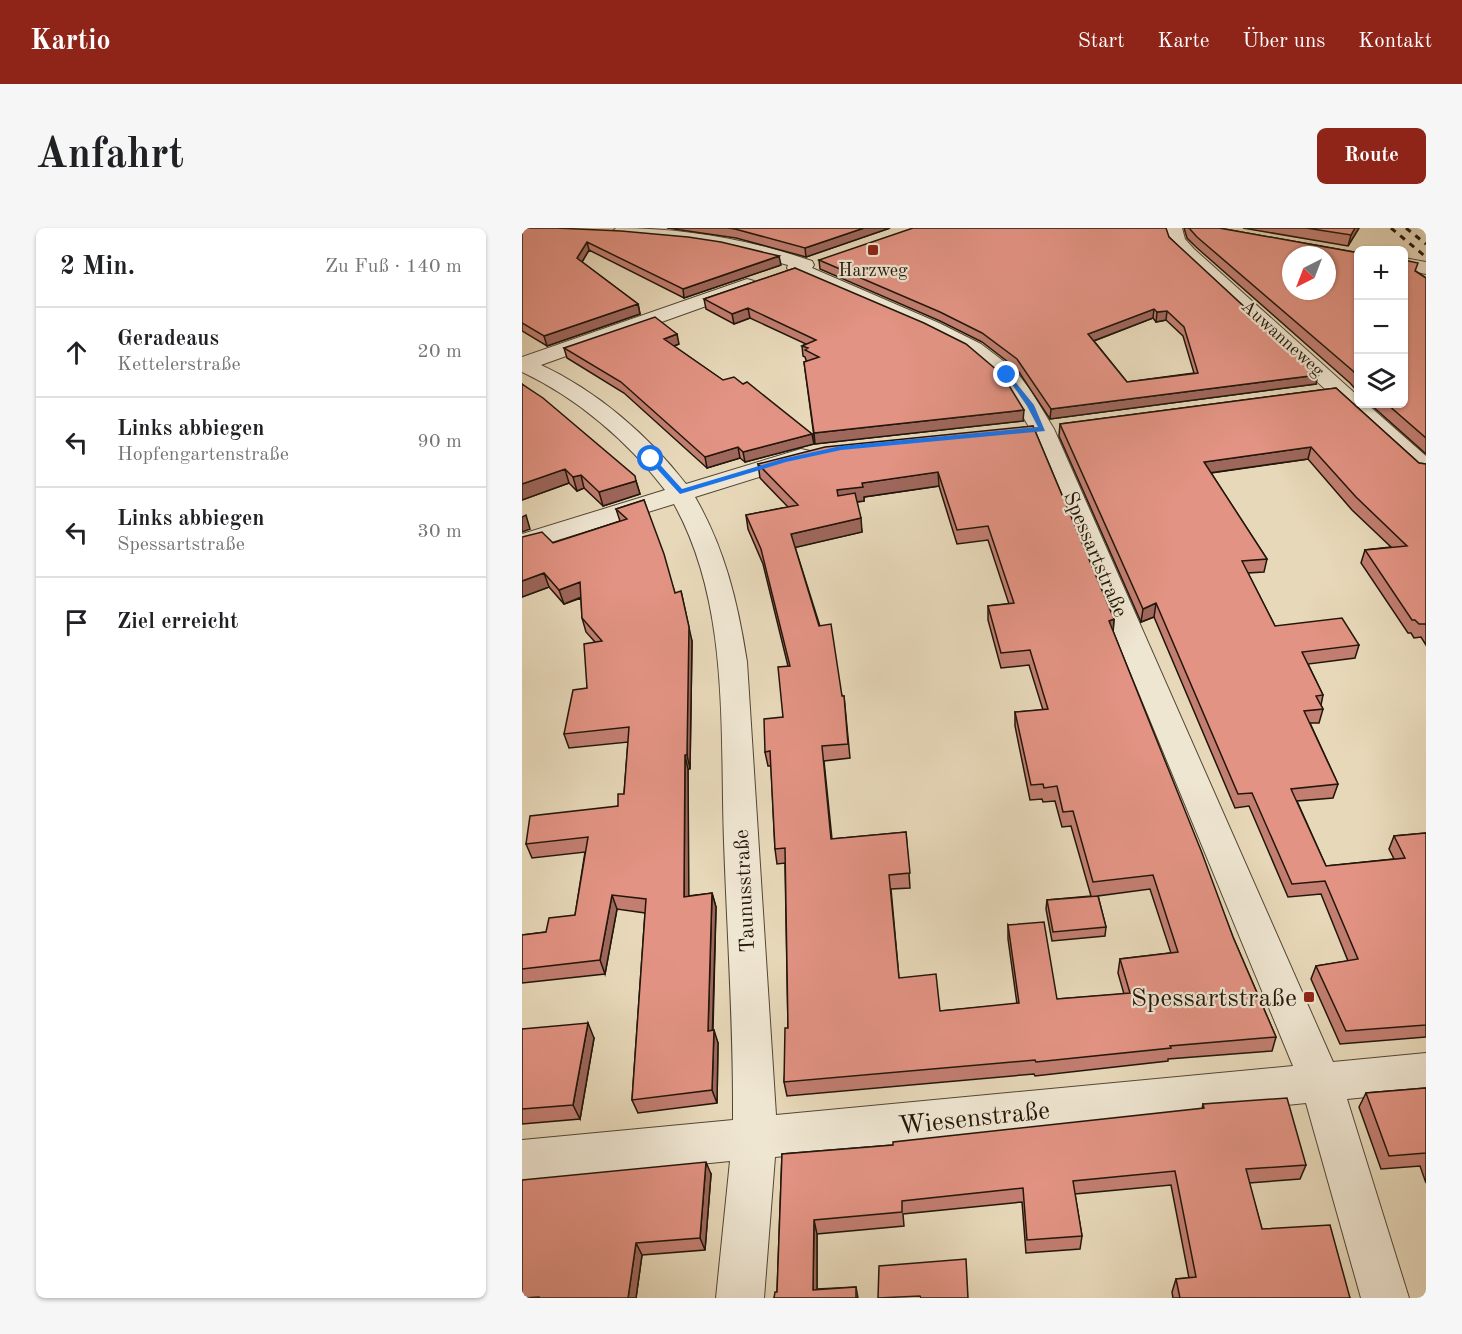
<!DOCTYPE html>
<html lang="de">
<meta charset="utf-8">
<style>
body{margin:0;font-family:"Old Standard TT",serif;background:#f6f6f6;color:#202124}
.controls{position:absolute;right:18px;top:18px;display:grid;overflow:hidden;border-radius:9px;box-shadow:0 2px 4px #0004}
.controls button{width:54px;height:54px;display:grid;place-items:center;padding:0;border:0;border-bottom:2px solid #e0e0e0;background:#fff;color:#202124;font:30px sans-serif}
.compass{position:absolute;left:760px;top:18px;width:54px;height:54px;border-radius:50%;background:#fff;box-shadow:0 2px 4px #0004;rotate:222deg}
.stop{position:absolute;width:18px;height:18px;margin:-14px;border:4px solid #1a73e8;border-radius:50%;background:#fff}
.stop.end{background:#1a73e8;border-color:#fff;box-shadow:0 2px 6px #0008}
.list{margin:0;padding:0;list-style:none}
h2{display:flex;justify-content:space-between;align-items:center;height:78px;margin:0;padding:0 24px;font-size:26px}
h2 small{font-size:20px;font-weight:400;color:#757577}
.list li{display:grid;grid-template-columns:39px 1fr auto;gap:18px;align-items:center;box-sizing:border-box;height:90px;padding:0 24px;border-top:2px solid #e0e0e0}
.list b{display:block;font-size:22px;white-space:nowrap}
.list p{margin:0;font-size:20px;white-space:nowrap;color:#757577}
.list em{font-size:20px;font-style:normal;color:#757577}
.icon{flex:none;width:33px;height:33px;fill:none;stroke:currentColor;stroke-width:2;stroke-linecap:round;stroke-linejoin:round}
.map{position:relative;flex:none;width:904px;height:1070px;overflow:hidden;border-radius:9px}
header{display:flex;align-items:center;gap:36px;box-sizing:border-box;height:84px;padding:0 30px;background:#8f2418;color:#fff}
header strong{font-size:28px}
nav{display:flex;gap:33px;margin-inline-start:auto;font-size:21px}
.intro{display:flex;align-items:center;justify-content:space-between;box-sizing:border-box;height:144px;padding:0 36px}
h1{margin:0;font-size:42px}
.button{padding:15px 27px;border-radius:9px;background:#8f2418;color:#fff;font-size:21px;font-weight:700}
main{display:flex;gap:36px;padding:0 36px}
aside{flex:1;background:#fff;border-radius:9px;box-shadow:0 2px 4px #0004}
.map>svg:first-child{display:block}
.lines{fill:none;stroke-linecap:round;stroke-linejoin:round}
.minor-casing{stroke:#534636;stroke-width:2}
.minor{fill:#efe6d2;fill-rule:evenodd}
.rail{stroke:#22160a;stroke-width:3;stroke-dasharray:6 6;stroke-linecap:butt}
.wall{fill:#c27e71;stroke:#22160a;stroke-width:1.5;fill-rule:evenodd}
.shaded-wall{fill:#9e675c;stroke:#22160a;stroke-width:1.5}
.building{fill:#e29383;stroke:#22160a;stroke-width:1.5;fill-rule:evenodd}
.route{fill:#1a73e8}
.poi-dot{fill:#8f2418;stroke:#efe6d2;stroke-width:2}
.labels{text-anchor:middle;stroke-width:4.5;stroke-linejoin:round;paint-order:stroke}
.far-poi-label{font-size:18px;fill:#22160a;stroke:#efe6d2}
.far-street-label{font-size:18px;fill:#22160a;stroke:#efe6d2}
.street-label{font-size:21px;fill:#22160a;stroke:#efe6d2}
.near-poi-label{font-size:26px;fill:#22160a;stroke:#efe6d2;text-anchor:end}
.near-street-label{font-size:26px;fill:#22160a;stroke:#efe6d2}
</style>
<header>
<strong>Kartio</strong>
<nav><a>Start</a><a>Karte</a><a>Über uns</a><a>Kontakt</a></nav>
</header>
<div class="intro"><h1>Anfahrt</h1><a class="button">Route</a></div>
<main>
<aside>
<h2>2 Min.<small>Zu Fuß · 140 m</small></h2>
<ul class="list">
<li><svg class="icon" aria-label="ahead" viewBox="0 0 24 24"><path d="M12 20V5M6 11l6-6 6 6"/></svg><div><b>Geradeaus</b><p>Kettelerstraße</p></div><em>20 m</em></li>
<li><svg class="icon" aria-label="left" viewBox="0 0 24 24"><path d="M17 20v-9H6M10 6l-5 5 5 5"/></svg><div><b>Links abbiegen</b><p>Hopfengartenstraße</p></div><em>90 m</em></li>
<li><svg class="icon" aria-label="left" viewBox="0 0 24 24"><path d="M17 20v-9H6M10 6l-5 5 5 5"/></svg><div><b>Links abbiegen</b><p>Spessartstraße</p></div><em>30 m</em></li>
<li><svg class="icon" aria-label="arrive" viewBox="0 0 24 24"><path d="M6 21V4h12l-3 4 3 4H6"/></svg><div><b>Ziel erreicht</b></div></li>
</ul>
</aside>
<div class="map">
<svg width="904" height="1070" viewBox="0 0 904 1070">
<rect width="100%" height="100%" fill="#e7d8b9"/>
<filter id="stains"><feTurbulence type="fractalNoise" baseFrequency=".00333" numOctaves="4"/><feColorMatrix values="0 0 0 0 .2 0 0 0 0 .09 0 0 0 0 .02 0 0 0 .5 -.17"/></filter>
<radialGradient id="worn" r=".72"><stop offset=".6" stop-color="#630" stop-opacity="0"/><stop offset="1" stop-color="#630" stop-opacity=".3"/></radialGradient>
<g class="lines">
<defs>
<path id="minor" d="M 94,0 C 161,0 226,11 290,33 L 292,37 L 290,40 L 417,95 L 459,116 L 493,142 L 509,163 L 532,201 L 811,834 L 904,825 L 904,863 L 825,871 L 887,1070 L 839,1070 L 784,875 L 253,929 L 242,1070 L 194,1070 L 208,933 L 0,954 L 0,912 L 211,892 L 211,876 C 211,789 205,701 202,614 C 198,502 208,377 152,276 L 0,323 L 0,306 L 143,262 C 106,213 55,170 0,144 L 0,129 L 225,51 L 232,53 L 235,57 L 232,61 L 19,137 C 75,163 126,207 164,256 L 279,221 L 288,223 L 291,228 L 288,233 L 173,269 C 203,321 216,375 225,434 L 254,887 L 771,838 L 508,201 L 488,165 L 477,152 L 445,124 L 403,103 L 267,44 L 265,40 L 266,37 L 192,18 L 99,9 L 93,8 L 90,4 Z
M 642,0 L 660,0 L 663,11 L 672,21 L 836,168 L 836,176 L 845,176 L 904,228 L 904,248 L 895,246 L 660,29 L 645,12 Z
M 882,30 L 904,34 L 904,46 L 882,41 Z"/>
</defs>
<use href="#minor" class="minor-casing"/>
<use href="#minor" class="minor"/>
<path class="rail" d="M 869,0 L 904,29
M 884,0 L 904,16"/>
</g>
<path class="wall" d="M 0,0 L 259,37 L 162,70 L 67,22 L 60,34 L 116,76 L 118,86 L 25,118 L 0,103 Z
M 145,0 L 368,0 L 284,29 L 214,10 Z
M 662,0 L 697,0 L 837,25 L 837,165 L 828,155 L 674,19 L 665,10 Z
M 721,0 L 837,0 L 826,18 Z
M 647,9 L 794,156 L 528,191 L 495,141 L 460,114 L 418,93 L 298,41 L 297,32 ZM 631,90 L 634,94 L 644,92 L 661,108 L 672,145 L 605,154 L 572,113 Z
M 273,40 L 501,193 L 293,216 L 282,134 L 285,133 L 284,132 L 283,129 L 281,128 L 280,118 L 284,116 L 228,90 L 212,96 L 184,81 L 182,71 Z
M 894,43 L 904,50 L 904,226 L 848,176 L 882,176 Z
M 157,116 L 152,118 L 292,216 L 223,234 L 218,230 L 185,240 L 102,165 L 45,130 L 42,120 Z
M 0,156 L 114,253 L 118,266 L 81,278 L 62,260 L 55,263 L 47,255 L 0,272 Z
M 814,160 L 897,235 L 904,236 L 904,417 L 899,409 L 892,410 L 889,405 L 886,405 L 839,335 L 843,322 L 869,319 L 830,282 L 786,231 L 689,245 L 745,331 L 742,344 L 726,345 L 753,398 L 837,417 L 833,430 L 786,436 L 801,467 L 799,477 L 801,481 L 797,495 L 788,495 L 816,556 L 811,570 L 775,573 L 804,638 L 872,631 L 867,621 L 872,608 L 904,605 L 904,809 L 818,816 L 789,751 L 794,738 L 826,733 L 799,666 L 766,669 L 727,578 L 713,580 L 632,389 L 619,394 L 537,208 L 538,196 Z
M 511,198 L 592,391 L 591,403 L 711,709 L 754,809 L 750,823 L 646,831 L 646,833 L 513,848 L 512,846 L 265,868 L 262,854 L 266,800 L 263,635 L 255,636 L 253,621 L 249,538 L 246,538 L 243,524 L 261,489 L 266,438 L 241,336 L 226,301 L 224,287 L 266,279 L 238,250 L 236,236 ZM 417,258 L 435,316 L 466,312 L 487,376 L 466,378 L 466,392 L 479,440 L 507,437 L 521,482 L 493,484 L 493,498 L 508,572 L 520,571 L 521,574 L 533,573 L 540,599 L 549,598 L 569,668 L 525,672 L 524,681 L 530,713 L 583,708 L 584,699 L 576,668 L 628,661 L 649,725 L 598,731 L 596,745 L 602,766 L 535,771 L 486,697 L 486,711 L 495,776 L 418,783 L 377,750 L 369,661 L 388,660 L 384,604 L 310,611 L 302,533 L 328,530 L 322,468 L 320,468 L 273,319 L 340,304 L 335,274 L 342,273 L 342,269 Z
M 122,272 L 153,365 L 170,413 L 168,541 L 166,541 L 166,668 L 190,665 L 194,679 L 191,802 L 196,815 L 195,875 L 116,885 L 110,872 L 123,685 L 95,681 L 83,746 L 0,755 L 0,707 L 24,704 L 53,687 L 63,624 L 10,630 L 4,616 L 96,578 L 102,566 L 106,514 L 47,520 L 42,506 L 65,460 L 73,414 L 64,404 L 60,390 L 59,370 L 42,376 L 27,359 L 0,369 L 31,315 L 98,293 L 94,281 Z
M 0,801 L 72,810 L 58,891 L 0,896 Z
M 904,860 L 904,955 L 898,938 L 859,941 L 837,879 L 844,865 Z
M 681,876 L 784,937 L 778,951 L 727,955 L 740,1001 L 828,1070 L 651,1070 L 650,1064 L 654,1051 L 667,1050 L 649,957 L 553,966 L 560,1008 L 558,1021 L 504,1025 L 500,974 L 381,986 L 382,998 L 295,1006 L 295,1061 L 334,1059 L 336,1070 L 252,1070 L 255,1064 L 260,926 L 371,917 L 680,881 Z
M 189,946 L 183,1022 L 120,1027 L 114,1070 L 0,1070 Z"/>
<path class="shaded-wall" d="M 342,0 L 368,0 L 284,29 L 283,20 Z
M 833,0 L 837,0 L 826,18 L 829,7 Z
M 65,14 L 67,22 L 57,39 L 55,30 Z
M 257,28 L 259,37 L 162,70 L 161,61 Z
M 116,76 L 118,86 L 25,118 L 22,108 Z
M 226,80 L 228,90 L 212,96 L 210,86 Z
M 632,81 L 631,90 L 566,115 L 566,106 Z
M 645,83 L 644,92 L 634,94 L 635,84 Z
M 155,106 L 157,116 L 144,121 L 142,111 Z
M 796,147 L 794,156 L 528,191 L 529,181 Z
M 502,182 L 501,193 L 293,216 L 292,205 Z
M 290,206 L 292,216 L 223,234 L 221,224 Z
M 216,219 L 218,230 L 185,240 L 183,229 Z
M 789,219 L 786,231 L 680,246 L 682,234 Z
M 43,241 L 47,255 L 0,272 L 0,256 Z
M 416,244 L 417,258 L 342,269 L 342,273 L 316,276 L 315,262 L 340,255 Z
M 59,247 L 62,260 L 55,263 L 51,249 Z
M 114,253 L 118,266 L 81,278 L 77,264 Z
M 4,287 L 8,301 L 0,304 L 0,289 Z
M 339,290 L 340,304 L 271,320 L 269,306 Z
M 22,345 L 27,359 L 0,369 L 0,353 Z
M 58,354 L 62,368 L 42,376 L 37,362 Z
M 159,363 L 170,413 L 168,541 L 165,527 Z
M 634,375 L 632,389 L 619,394 L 621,381 Z
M 592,391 L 591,406 L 587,393 Z
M 163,527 L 166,541 L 167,683 L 162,669 Z
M 190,665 L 194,679 L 190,816 L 186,803 Z
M 90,667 L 95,681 L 83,746 L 78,732 Z
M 66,795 L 72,810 L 58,891 L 51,877 Z
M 192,802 L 196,815 L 195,875 L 190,862 Z
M 184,934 L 189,946 L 183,1022 L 178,1010 Z
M 292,992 L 295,1006 L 295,1070 L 291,1062 Z
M 114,1015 L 120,1027 L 114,1070 L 106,1070 Z"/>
<path class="building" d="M 0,0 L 34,0 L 99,3 L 166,9 L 199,14 L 257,28 L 161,61 L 65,14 L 55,30 L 116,76 L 22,108 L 0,95 Z
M 206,0 L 342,0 L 283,20 L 213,1 Z
M 391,0 L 644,0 L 647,9 L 796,147 L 529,181 L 495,131 L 460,105 L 418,84 L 297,32 ZM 632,81 L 635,84 L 645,83 L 662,99 L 676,145 L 605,154 L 566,106 Z
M 667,0 L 697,0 L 837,25 L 837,150 L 831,143 L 675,9 ZM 769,27 L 805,27 L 805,63 L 769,63 Z
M 784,0 L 833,0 L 829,7 Z
M 882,32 L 896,35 L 893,43 L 904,50 L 904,210 L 865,176 L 882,176 Z
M 273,40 L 402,95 L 444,116 L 476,143 L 486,156 L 502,182 L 292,205 L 282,134 L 297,129 L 283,122 L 286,120 L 280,118 L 294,112 L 226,80 L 210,86 L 182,71 Z
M 133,89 L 155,106 L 142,111 L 201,152 L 212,149 L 221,156 L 225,154 L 290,206 L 221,224 L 216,219 L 183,229 L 99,154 L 42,120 Z
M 0,156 L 21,170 L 113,248 L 114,253 L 77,264 L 59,247 L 51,249 L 43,241 L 0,256 Z
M 814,160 L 897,235 L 904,236 L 904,397 L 903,396 L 897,396 L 893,392 L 890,392 L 843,322 L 885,318 L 834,269 L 789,219 L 682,234 L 745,331 L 720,333 L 753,398 L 820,390 L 837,417 L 780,424 L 801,467 L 794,468 L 801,481 L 782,483 L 816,556 L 769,561 L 804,638 L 883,630 L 872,608 L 904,605 L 904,797 L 824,803 L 794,738 L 836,731 L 803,653 L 770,656 L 730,565 L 716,566 L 634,375 L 621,381 L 538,196 Z
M 511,198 L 592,391 L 587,393 L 680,625 L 711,709 L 754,809 L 648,818 L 649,820 L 514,834 L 513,832 L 262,854 L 263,800 L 266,800 L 263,620 L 253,621 L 248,523 L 243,524 L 242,491 L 261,489 L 256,439 L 268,438 L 239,321 L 224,287 L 276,277 L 236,236 L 303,219 ZM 416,244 L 435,302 L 466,298 L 492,375 L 466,378 L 479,425 L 508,422 L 526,481 L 493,484 L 509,557 L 521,556 L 522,560 L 535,558 L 541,584 L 551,583 L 571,654 L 631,647 L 656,724 L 598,731 L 608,765 L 535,771 L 522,694 L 486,697 L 497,775 L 418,783 L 414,746 L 377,750 L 367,647 L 388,645 L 384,604 L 309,611 L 300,518 L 326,516 L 322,468 L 320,468 L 309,396 L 297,398 L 269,306 L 339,290 L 333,265 L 316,268 L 315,262 L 341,259 L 340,255 Z
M 122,272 L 142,326 L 153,365 L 159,363 L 167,399 L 165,527 L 163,527 L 162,669 L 190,665 L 186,803 L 192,802 L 190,862 L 110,872 L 124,671 L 90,667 L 78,732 L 0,741 L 0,707 L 24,704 L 27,690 L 53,687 L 66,609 L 4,616 L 8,588 L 96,578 L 96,566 L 102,566 L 107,499 L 42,506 L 51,462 L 65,460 L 62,416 L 80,413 L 60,390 L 58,354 L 37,362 L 22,345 L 0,353 L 0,309 L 20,304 L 31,315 L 105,291 L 94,281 Z
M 576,668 L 584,699 L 531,704 L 525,672 Z
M 66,795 L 51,877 L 0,881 L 0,801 Z
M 904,860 L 904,925 L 867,928 L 844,865 Z
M 765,870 L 784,937 L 724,941 L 740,1001 L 808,997 L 828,1070 L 658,1070 L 654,1051 L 674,1049 L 653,943 L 551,953 L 560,1008 L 505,1012 L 501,960 L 380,973 L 380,984 L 292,992 L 291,1062 L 334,1059 L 334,1070 L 252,1070 L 253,1064 L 255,1064 L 260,926 L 371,917 L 371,914 L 682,880 L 681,876 Z
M 184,934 L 178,1010 L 114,1015 L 106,1070 L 17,1070 L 17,1069 L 0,1070 L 0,952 Z
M 444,1031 L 446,1070 L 399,1070 L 398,1068 L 356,1070 L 357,1038 Z"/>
<path class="route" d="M 483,146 L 487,146 L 512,177 L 523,203 L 319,222 L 264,234 L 158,266 L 126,231 L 132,230 L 160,261 L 260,231 L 319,218 L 516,199 L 505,178 Z"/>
<g class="poi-dot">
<rect x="345" y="16" width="12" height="12" rx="3"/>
<rect x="781" y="763" width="12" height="12" rx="3"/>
</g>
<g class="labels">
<g class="far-poi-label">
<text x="351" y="48">Harzweg</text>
</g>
<g class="far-street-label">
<text transform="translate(761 110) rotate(42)" y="6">Auwanneweg</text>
</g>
<g class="street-label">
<text transform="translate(574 326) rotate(67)" y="7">Spessartstraße</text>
<text transform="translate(222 663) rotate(-93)" y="7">Taunusstraße</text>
</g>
<g class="near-poi-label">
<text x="775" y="778">Spessartstraße</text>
</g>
<g class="near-street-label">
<text transform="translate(452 889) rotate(-6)" y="9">Wiesenstraße</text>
</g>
</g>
<rect width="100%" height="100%" filter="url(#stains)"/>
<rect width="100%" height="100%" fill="url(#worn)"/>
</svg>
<div class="controls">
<button>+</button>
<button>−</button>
<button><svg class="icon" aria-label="layers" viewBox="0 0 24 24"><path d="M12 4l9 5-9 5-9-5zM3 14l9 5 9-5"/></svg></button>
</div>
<svg class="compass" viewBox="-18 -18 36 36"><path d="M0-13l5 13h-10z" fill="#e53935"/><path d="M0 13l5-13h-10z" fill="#757577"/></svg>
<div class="stop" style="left:129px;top:231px"></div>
<div class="stop end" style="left:485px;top:147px"></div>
</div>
</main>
